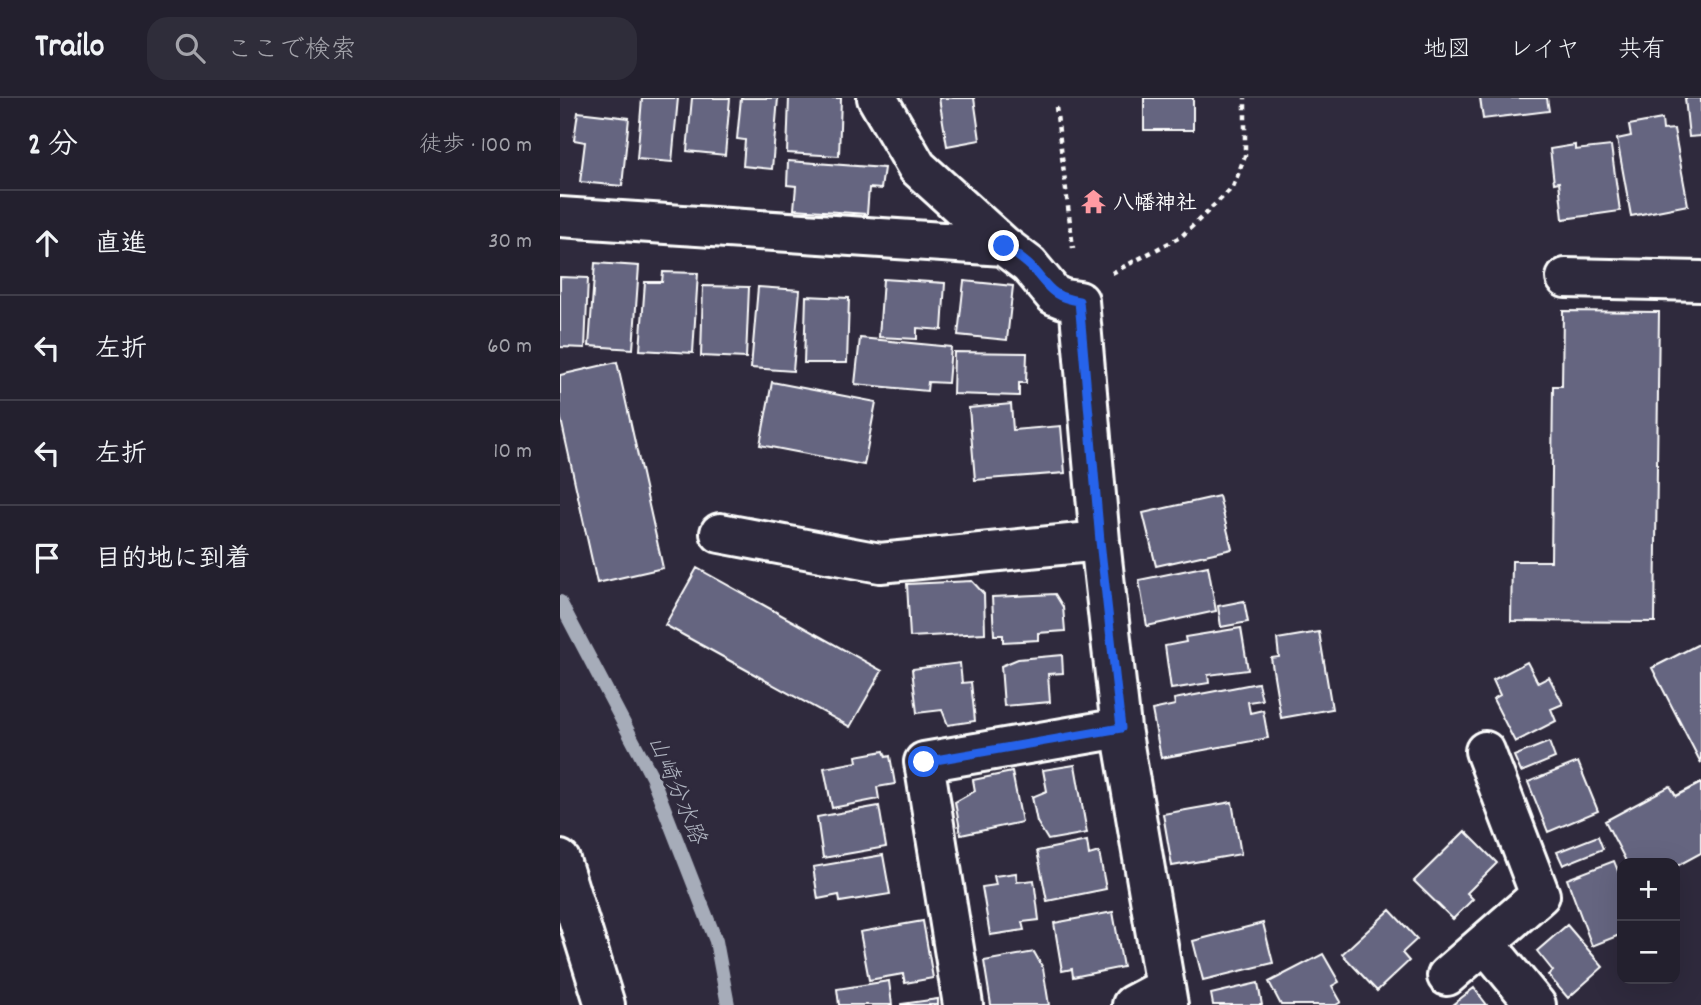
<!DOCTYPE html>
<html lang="ja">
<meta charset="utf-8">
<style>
body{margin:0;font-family:Dekko,"Klee One",sans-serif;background:#2f2d3a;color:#f1f3f6}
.controls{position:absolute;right:21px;bottom:21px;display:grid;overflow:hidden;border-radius:14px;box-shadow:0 7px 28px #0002}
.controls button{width:63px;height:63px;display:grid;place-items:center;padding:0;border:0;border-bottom:2px solid #403e4a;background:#23202e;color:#f1f3f6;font:35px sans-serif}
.stop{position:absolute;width:21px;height:21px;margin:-16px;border:5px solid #2563eb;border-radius:50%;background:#fff}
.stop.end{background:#2563eb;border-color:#fff;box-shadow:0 2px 7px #0008}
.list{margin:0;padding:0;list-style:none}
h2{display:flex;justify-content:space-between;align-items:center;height:91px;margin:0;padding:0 28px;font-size:30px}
h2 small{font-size:23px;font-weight:400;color:#a3a3aa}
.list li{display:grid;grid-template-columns:46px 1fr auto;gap:21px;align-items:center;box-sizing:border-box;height:105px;padding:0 28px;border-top:2px solid #403e4a}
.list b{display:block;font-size:26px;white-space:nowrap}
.list em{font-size:23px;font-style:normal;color:#a3a3aa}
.icon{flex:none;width:38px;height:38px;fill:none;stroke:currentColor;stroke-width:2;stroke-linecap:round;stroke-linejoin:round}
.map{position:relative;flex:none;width:1141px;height:907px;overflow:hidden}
header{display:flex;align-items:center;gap:42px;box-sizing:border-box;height:98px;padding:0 35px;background:#23202e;border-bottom:2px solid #403e4a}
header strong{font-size:33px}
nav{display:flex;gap:38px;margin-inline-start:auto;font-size:24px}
.search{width:490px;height:63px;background:#2f2d3a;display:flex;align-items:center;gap:18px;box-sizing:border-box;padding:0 24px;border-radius:21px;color:#a3a3aa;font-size:26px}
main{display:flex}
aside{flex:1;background:#23202e}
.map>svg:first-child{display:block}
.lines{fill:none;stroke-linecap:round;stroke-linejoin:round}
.stream{stroke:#a6acb9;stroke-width:14}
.building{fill:#656580;stroke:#fff;stroke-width:2}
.street-casing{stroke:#fff;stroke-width:44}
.secondary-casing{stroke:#fff;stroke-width:44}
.path{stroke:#fff;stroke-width:4.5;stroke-dasharray:5 5;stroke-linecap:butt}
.street{stroke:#2f2a3d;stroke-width:38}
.secondary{stroke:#2f2a3d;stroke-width:38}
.route{stroke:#2563eb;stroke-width:9}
.labels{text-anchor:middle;stroke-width:5;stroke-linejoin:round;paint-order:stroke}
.poi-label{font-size:21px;font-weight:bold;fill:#fff;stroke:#2f2a3d;text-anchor:start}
.water-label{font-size:23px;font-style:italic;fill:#aeb3bf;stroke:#2f2a3d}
</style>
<header>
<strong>Trailo</strong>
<div class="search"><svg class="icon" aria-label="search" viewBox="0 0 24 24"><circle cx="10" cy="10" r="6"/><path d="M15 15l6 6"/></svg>ここで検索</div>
<nav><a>地図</a><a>レイヤ</a><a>共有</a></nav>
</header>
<main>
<aside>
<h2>2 分<small>徒歩 · 100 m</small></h2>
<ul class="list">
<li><svg class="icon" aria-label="ahead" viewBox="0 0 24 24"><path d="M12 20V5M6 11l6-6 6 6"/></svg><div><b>直進</b></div><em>30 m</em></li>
<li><svg class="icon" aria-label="left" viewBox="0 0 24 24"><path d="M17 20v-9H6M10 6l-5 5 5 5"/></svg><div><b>左折</b></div><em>60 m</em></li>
<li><svg class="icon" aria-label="left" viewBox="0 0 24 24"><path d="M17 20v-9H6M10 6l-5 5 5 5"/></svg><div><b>左折</b></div><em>10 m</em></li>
<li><svg class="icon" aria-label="arrive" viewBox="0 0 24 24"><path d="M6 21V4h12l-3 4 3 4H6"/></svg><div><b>目的地に到着</b></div></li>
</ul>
</aside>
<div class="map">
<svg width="1141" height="907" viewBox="0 0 1141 907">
<rect width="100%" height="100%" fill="#2f2a3d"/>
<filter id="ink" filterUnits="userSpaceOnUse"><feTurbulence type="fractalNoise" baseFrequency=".0143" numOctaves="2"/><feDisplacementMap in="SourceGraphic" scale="14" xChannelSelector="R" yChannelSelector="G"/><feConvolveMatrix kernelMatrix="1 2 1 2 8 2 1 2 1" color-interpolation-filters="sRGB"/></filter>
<g filter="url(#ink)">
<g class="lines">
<path class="stream" d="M 0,504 L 92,679 L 156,843 L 168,907"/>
</g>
<path class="building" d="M 82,0 L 118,0 L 112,64 L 77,61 Z
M 132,0 L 170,0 L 165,57 L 127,53 Z
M 181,0 L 218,0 L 212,71 L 183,68 L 185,42 L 177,41 Z
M 229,0 L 281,0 L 279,58 L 227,55 Z
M 379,0 L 414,0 L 420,42 L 387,48 Z
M 584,0 L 633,0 L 633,32 L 584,32 Z
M 920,0 L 987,0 L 989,13 L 923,21 Z
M 1125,0 L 1141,0 L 1141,38 L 1129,39 Z
M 18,14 L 69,20 L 62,88 L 20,84 L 25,44 L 14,42 Z
M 1102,21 L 1103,32 L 1114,31 L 1128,107 L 1071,118 L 1057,41 L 1071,38 L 1069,27 Z
M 1015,47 L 1015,52 L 1051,48 L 1060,113 L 1003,121 L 999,84 L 994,85 L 990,51 Z
M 228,63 L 324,70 L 321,91 L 309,90 L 307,116 L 234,111 L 236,88 L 227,87 Z
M 35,165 L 79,168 L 73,251 L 29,248 Z
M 103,174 L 138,175 L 133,255 L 80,252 L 85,184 L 102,184 Z
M 0,179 L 28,180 L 25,250 L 0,249 Z
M 323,181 L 385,185 L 382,232 L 357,230 L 357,241 L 319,239 Z
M 404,183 L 453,188 L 447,242 L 398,237 Z
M 143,188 L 189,189 L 186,260 L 141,258 Z
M 198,189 L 240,192 L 233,273 L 191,270 Z
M 246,198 L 289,200 L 287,265 L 244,265 Z
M 1003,213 L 1099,214 L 1095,524 L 951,523 L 952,463 L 991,463 L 993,288 L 1002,288 Z
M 300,240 L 391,249 L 388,285 L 368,284 L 367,293 L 295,286 Z
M 394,254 L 467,255 L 466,285 L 459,285 L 459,298 L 393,296 Z
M 57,264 L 103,470 L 37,485 L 0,317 L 0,277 Z
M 212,284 L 316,304 L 304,367 L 200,347 Z
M 451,306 L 453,332 L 501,328 L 505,375 L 415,382 L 409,310 Z
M 659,398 L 672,451 L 596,468 L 583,415 Z
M 648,468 L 656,513 L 587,528 L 579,482 Z
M 137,470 L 322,573 L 290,629 L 105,527 Z
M 412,483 L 424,496 L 425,535 L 350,539 L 347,486 Z
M 495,496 L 503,509 L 505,533 L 478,535 L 478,542 L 443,544 L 443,537 L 434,537 L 432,499 Z
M 684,503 L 688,524 L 661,529 L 658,508 Z
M 681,530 L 688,572 L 648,577 L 649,585 L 611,591 L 605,548 L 626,544 L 625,539 Z
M 759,534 L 772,611 L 721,620 L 711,560 L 719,559 L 717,541 Z
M 1141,545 L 1141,665 L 1092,570 Z
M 502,557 L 503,575 L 488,576 L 490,604 L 444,608 L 441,568 L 458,561 Z
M 967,564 L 978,585 L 989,579 L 1003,606 L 991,611 L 996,623 L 955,644 L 933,601 L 940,597 L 933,582 Z
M 400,565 L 402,585 L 411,584 L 415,623 L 388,627 L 382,612 L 357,615 L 352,571 Z
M 698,585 L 702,602 L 688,604 L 690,615 L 703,612 L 708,640 L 601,660 L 592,612 L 615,607 L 614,601 Z
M 989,644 L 995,660 L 961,674 L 954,658 Z
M 324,653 L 326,659 L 330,658 L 335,686 L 317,689 L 319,701 L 272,710 L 264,670 L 297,664 L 296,658 Z
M 1018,664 L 1038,713 L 988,734 L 968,684 Z
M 515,667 L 527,735 L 488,742 L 477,724 L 472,699 L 487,693 L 483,672 Z
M 452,674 L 462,724 L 401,737 L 395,704 L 415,693 L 413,682 Z
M 1141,685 L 1141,755 L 1115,769 L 1115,765 L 1067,765 L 1045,723 L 1110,688 L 1116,698 Z
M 672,704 L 681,756 L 612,768 L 603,716 Z
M 319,708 L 326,749 L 263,760 L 257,719 Z
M 905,733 L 937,765 L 907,795 L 913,801 L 893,821 L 854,783 Z
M 1038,738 L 1043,751 L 1003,767 L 997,754 Z
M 527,743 L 529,757 L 539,754 L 546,791 L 487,803 L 477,753 Z
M 323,757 L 330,796 L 280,804 L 279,797 L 258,801 L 253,769 Z
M 1054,763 L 1062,783 L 1062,836 L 1032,848 L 1007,781 Z
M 456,775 L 457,784 L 474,782 L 479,822 L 462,824 L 464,832 L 430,837 L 422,789 L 436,787 L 434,778 Z
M 830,812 L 857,841 L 842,855 L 849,863 L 817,893 L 782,856 Z
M 553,814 L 563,869 L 513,879 L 512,871 L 502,873 L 494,825 Z
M 363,823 L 373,880 L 345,885 L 343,876 L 309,882 L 300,834 Z
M 703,825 L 713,865 L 643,882 L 633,843 Z
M 1007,827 L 1043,869 L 1008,900 L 988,877 L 993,873 L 977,853 Z
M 474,854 L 483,870 L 489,907 L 431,907 L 424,863 Z
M 763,856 L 779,884 L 772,888 L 781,904 L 776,907 L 721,907 L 709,884 Z
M 329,883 L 332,907 L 279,907 L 277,891 Z
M 698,885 L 702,907 L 653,907 L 651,896 Z
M 914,890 L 927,907 L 892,907 Z
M 378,901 L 378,907 L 341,907 L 341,906 Z"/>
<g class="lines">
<defs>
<path id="street" d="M 317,0 L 357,69 L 444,148 L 469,167 L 494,197 L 504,201 L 519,203 L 540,443 L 561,630 L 608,907
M 0,119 L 444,148
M 1006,180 L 1141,183
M 160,435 L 320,465 L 540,443
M 925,845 L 976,907
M 887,878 L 980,797 L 925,653
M 403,907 L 364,664 L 561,630
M 572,907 L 604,890"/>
<path id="secondary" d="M 0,762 L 45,907"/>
</defs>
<use href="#street" class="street-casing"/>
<use href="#secondary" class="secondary-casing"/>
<path class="path" d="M 496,9 L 513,150
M 552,175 L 622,138 L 673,89 L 685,58 L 685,0"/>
<use href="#street" class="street"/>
<use href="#secondary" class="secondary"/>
</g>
</g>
<g class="lines" filter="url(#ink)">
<path class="route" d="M 364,664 L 561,630 L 540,443 L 519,203 C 491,199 489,189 471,169 C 463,161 453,155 444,148"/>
</g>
<defs>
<symbol id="temple-bare" viewBox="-9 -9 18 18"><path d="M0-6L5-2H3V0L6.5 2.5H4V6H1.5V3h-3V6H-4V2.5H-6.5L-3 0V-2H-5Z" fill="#ff9aa2" stroke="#2f2a3d" stroke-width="2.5" paint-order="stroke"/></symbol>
</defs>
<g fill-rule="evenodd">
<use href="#temple-bare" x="516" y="86" width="35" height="35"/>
</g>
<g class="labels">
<g class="poi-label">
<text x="553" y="111">八幡神社</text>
</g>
<g class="water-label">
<text transform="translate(118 691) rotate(67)" y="8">山崎分水路</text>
</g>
</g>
</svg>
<div class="controls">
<button>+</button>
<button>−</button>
</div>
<div class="stop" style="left:364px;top:664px"></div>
<div class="stop end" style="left:444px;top:148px"></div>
</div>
</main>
